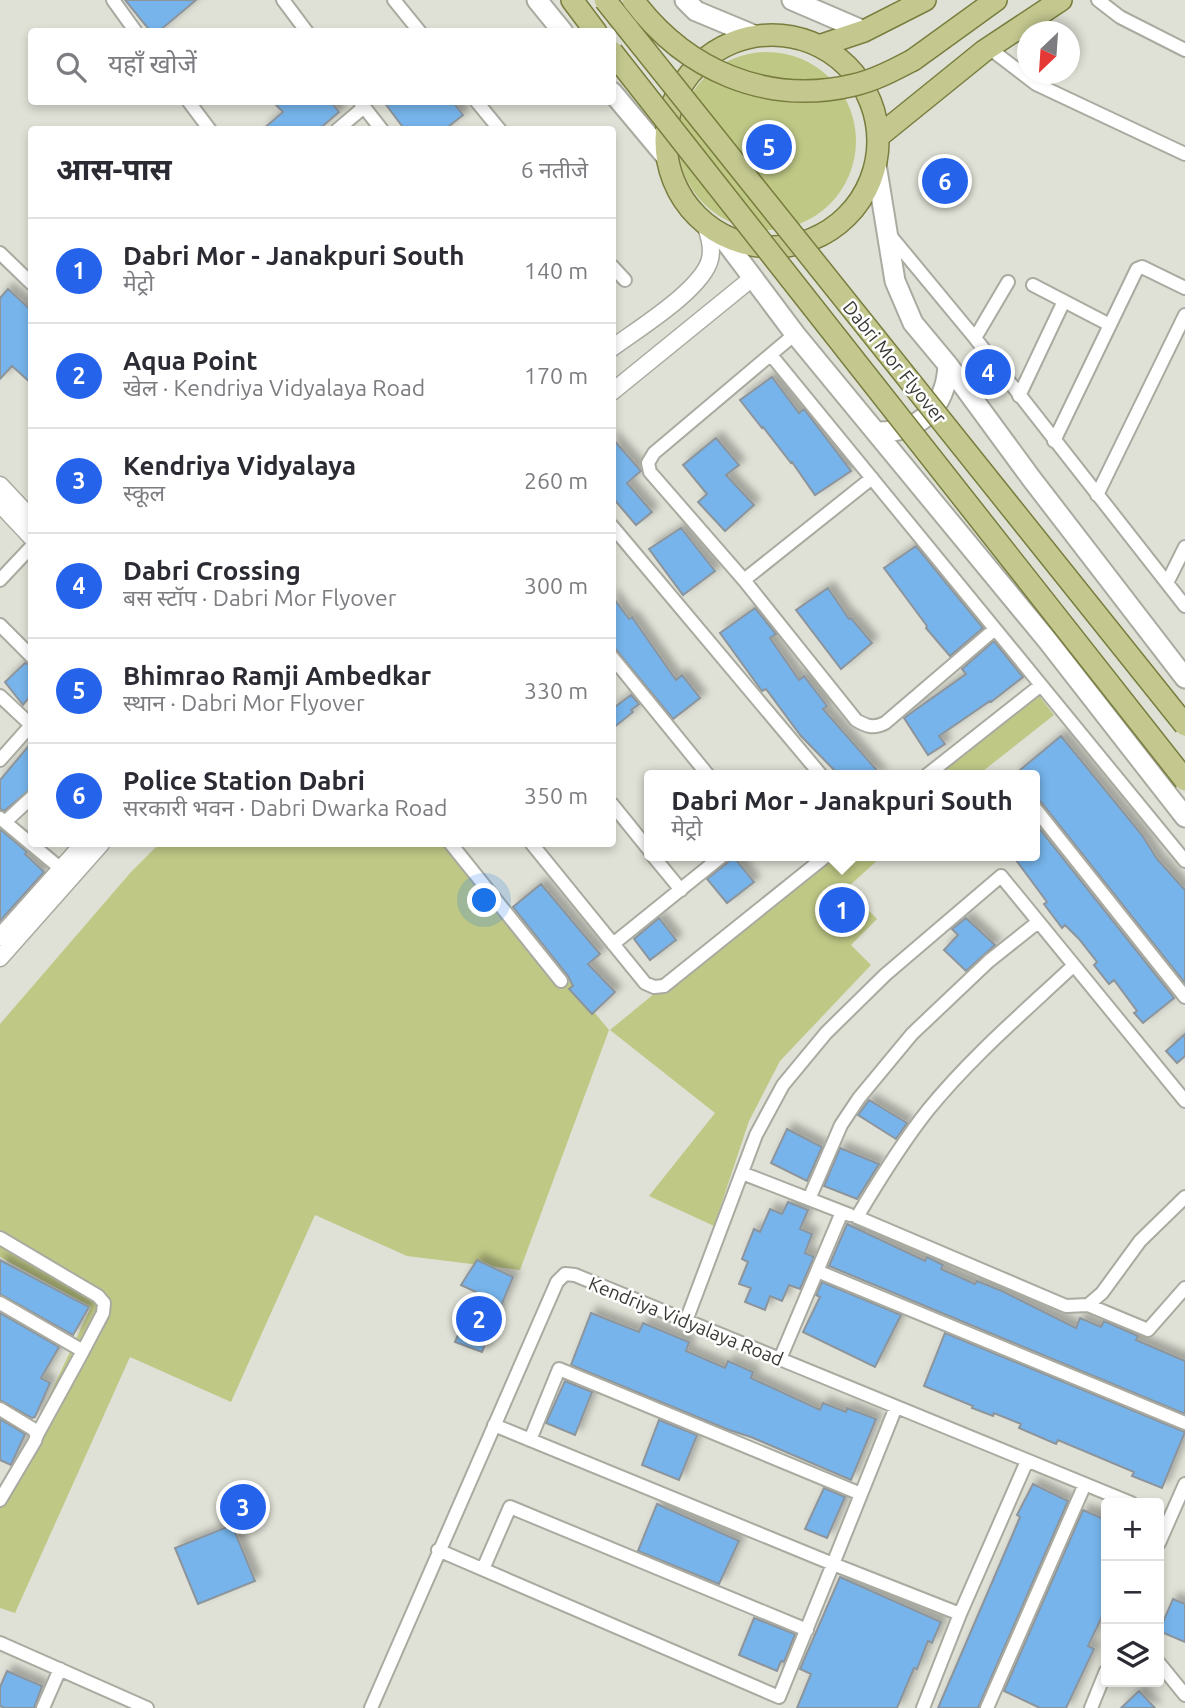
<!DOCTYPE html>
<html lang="hi">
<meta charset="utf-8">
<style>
body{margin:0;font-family:Ubuntu,"Noto Sans Devanagari",sans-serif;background:#f7f7f7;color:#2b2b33}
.controls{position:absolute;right:21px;bottom:21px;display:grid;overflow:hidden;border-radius:7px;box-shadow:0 4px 10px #0003}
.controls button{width:63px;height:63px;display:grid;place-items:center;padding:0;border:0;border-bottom:2px solid #e1e1e2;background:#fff;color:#2b2b33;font:35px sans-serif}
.compass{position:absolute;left:1017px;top:21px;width:63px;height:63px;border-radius:50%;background:#fff;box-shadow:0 4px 10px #0003;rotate:205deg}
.you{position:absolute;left:485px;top:901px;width:24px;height:24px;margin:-18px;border:5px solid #fff;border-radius:50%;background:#1a73e8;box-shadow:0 0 0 10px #1a73e833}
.badge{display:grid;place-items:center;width:46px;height:46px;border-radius:50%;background:#2563eb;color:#fff;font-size:23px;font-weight:700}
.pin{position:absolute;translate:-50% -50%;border:4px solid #fff;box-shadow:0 2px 7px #0006}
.popup{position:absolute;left:644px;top:770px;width:396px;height:91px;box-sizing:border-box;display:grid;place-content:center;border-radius:7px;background:#fff;filter:drop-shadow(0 2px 5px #0005);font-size:23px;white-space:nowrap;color:#7c7c81}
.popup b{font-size:26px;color:#2b2b33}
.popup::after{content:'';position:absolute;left:50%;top:100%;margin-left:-14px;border:14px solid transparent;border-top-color:#fff}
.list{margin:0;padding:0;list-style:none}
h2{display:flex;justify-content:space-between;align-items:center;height:91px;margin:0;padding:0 28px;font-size:30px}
h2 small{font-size:23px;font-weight:400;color:#7c7c81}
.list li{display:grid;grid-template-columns:46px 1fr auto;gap:21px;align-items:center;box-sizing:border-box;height:105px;padding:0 28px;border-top:2px solid #e1e1e2}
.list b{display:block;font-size:26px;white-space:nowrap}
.list p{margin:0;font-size:23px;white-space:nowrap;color:#7c7c81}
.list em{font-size:23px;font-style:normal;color:#7c7c81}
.icon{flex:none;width:38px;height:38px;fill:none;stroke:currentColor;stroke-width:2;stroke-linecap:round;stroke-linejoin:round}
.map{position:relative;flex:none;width:1185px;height:1708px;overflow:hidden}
.search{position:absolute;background:#fff;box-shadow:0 4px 10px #0003;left:28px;top:28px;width:588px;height:77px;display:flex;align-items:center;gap:18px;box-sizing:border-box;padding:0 24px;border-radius:7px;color:#7c7c81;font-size:26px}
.panel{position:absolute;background:#fff;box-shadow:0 4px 10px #0003;left:28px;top:126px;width:588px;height:721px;border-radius:7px}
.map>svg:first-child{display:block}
.green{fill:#c0c886}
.building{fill:#76b4eb;stroke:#8c949c;stroke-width:2;filter:url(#shadow)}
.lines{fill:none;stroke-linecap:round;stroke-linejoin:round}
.minor-casing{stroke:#a9aaa0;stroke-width:16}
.tertiary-casing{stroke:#a9aaa0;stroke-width:19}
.secondary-casing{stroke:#a9aaa0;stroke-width:23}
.primary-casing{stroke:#797e3e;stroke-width:24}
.minor{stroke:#fff;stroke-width:12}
.tertiary{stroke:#fff;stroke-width:16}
.secondary{stroke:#fff;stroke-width:19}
.primary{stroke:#c4c88f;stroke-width:21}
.primary-bridge-casing{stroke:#797e3e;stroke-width:24;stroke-linecap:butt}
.primary-bridge{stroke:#c4c88f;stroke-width:21}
.labels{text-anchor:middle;stroke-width:5;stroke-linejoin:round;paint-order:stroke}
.street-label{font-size:19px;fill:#383834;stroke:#fff}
</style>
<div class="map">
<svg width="1185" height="1708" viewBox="0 0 1185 1708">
<defs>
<filter id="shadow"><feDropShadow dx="6" dy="-6" stdDeviation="3.5" flood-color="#0004"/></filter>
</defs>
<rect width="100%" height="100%" fill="#dfe1d6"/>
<path class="green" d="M678 141a89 89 0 1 1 178 0a89 89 0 1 1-178 0Z
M 1037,693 L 1054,715 L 978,775 L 927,775 Z
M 159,844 L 456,844 L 609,1030 L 520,1270 L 407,1256 L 315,1215 L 231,1402 L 130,1357 L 15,1613 L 0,1608 L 0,1501 L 91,1307 L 0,1257 L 0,1024 L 131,872 Z
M 822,856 L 882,856 L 847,888 L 877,919 L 851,945 L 871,965 L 780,1061 L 749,1121 L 714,1226 L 649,1196 L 715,1113 L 610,1030 Z"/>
<path class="building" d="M 125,0 L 196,0 L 158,32 L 151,32 Z
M 273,102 L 331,102 L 339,112 L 318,130 L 262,130 L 283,112 Z
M 384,102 L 453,102 L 463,115 L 444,130 L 405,130 Z
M 8,289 L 32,311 L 32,384 L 12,366 L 0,379 L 0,298 Z
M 772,377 L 799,413 L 804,409 L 851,471 L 815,495 L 792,462 L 791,463 L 763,427 L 762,428 L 740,400 Z
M 612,438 L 641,471 L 627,483 L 652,512 L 636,525 L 612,497 Z
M 716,438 L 739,465 L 726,475 L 754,505 L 725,531 L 698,502 L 707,494 L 683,465 Z
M 681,528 L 715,571 L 683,595 L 649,549 Z
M 916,546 L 983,628 L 950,656 L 926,628 L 927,626 L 884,568 Z
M 828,588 L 849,619 L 851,618 L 872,643 L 841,669 L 796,610 Z
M 612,596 L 629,619 L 632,617 L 676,680 L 682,675 L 700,698 L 673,719 L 612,645 Z
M 755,608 L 776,634 L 770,638 L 799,680 L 804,676 L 827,706 L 823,709 L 881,775 L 839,775 L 801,736 L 766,689 L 762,691 L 720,633 Z
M 994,641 L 1023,677 L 991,702 L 990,701 L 939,736 L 945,744 L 928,755 L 904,718 L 966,674 L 962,669 Z
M 25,663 L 32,666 L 32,694 L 23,705 L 5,682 Z
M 631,695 L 639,704 L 631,710 L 633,712 L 612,729 L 612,709 Z
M 1061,736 L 1142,835 L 1157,859 L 1185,890 L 1185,983 L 1041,802 L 1034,798 L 1034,775 L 1014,775 Z
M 32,742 L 32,788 L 4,811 L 0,809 L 0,780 Z
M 1034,822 L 1174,998 L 1143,1023 L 1134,1013 L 1137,1011 L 1114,980 L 1109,984 L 1094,965 L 1097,962 L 1079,939 L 1065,925 L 1062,928 L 1044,904 L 1047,902 L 1013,856 L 1034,856 Z
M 0,829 L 27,852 L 25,854 L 44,872 L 0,921 Z
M 731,856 L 733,856 L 754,882 L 727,903 L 707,879 L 727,863 Z
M 541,884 L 600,954 L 588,964 L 615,992 L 592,1014 L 569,989 L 573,986 L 568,976 L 513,907 Z
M 659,918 L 676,940 L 650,960 L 634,939 Z
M 966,918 L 995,945 L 966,971 L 944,950 L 958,935 L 952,929 Z
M 1185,1034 L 1185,1056 L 1177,1063 L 1166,1051 Z
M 869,1100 L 907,1123 L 896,1139 L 858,1115 Z
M 787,1129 L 822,1147 L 807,1181 L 771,1163 Z
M 840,1148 L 879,1164 L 857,1199 L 824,1186 Z
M 788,1202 L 808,1210 L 800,1229 L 812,1234 L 805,1253 L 814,1257 L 800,1289 L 789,1285 L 782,1301 L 770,1296 L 765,1310 L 745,1302 L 751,1288 L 739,1284 L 748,1262 L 742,1259 L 754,1229 L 760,1232 L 770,1209 L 782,1214 Z
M 847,1224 L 925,1261 L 927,1257 L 943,1265 L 941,1269 L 975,1284 L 977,1281 L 1002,1291 L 1076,1328 L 1080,1318 L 1101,1327 L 1104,1321 L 1138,1336 L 1136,1340 L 1185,1361 L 1185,1414 L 829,1266 Z
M 0,1260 L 89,1307 L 73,1335 L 0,1294 Z
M 477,1260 L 513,1277 L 482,1352 L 455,1342 L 476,1292 L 461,1285 Z
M 822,1282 L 901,1315 L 875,1367 L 803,1332 L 820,1297 L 816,1295 Z
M 0,1313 L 59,1347 L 41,1378 L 50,1383 L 35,1417 L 32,1418 L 0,1400 Z
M 591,1313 L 639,1332 L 643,1323 L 689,1342 L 686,1351 L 725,1368 L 728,1361 L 753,1372 L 751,1378 L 820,1410 L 823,1403 L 846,1412 L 847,1408 L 876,1419 L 851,1480 L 751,1437 L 729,1430 L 571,1365 Z
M 945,1333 L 1185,1432 L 1162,1488 L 1132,1476 L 1134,1472 L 1058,1440 L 1056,1444 L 1019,1428 L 1021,1424 L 994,1413 L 993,1416 L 972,1408 L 973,1406 L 924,1386 Z
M 565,1381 L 592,1392 L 575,1435 L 546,1423 Z
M 0,1419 L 25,1434 L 11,1465 L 0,1460 Z
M 659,1420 L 697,1435 L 679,1480 L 642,1465 Z
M 1033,1484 L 1068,1501 L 978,1708 L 938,1708 L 1012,1536 L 1020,1517 L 1017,1515 Z
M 824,1488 L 845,1497 L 827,1538 L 805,1529 Z
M 657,1504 L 739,1541 L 719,1584 L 638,1551 Z
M 1083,1510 L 1106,1520 L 1106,1598 L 1102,1608 L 1105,1610 L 1088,1646 L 1094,1649 L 1066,1708 L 1040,1708 L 1004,1691 Z
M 232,1525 L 255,1581 L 198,1604 L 175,1548 Z
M 840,1577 L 941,1622 L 932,1643 L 928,1641 L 917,1669 L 914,1668 L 897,1708 L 797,1708 L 811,1674 L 800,1669 Z
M 1173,1599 L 1185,1604 L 1185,1642 L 1159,1631 Z
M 754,1618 L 795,1634 L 784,1662 L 781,1661 L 777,1671 L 739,1655 Z
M 7,1671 L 42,1686 L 34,1708 L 5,1708 L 0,1706 L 0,1687 Z
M 1139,1691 L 1155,1708 L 1121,1708 Z"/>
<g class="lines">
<defs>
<path id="minor" d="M 113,0 L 136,32
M 283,0 L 307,32
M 394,0 L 420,32
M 1098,0 L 1120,17 L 1185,50
M 989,48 L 1036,84 L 1185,154
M 189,102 L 210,130
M 477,102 L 500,130
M 364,107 L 382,130
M 337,130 L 364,107 L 360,102
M 889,234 L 975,338 L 1185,606
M 0,253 L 32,284
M 612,266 L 625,280
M 1033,285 L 1110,325
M 795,334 L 654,453 L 648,463 L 650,472 L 744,580 L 856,720 C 866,726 873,729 885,723 L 995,629
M 975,338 L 1008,282
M 771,355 L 1185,861
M 1019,396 L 1064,301
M 1054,441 L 1137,269 L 1142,267 L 1185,288
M 1097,495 L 1185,315
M 612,526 L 821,775
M 0,580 L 32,546
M 744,580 L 872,478
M 1167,583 L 1185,547
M 0,625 L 32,657
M 612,657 L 708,775
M 0,696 L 31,725
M 0,760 L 32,724
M 927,775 L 1041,685
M 612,804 L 650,851
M 1034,807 L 1185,997
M 0,818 L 60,868
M 5,822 L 32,797
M 451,844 L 561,981
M 532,844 L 645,983 L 654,987 L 664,986 L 826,856
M 653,856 L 681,890
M 613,944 L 722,856
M 1073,966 C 1024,1012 971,1057 928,1110 C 901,1144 879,1180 857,1217 L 1066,1306 L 1088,1305 L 1102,1293 L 1140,1241 L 1185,1197
M 742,1173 L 850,1215
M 809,1199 L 841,1125 L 859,1098 L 912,1034 L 989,961 L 1038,922
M 0,1238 L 98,1296 L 104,1303 L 103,1313 L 83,1351
M 817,1271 L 1185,1423
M 0,1303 L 83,1351 L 37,1435 L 35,1441 L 0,1500
M 1088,1305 L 1148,1330 L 1185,1288
M 686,1321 L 756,1135 L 783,1085 L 826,1033 L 885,975 L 1001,876 L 1185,1101
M 780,1359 L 842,1212
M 896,1407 L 833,1564 L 960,1614 L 1027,1461
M 0,1409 L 33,1429 L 37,1435
M 530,1440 L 559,1369 L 861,1494
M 1159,1543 L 1185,1484
M 438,1550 L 779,1697 L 833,1564 L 494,1425
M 483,1569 L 510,1507 L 807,1630
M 0,1643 L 147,1708
M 1159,1663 L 1185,1695
M 43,1708 L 60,1669
M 371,1708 L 557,1282 L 565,1274 L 575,1275 L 1131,1503
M 923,1708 L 960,1614
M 987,1708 L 1085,1484
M 1091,1708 L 1106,1671"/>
<path id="tertiary" d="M 612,348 C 638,329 703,289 710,259 C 713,246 708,233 704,221
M 612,392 L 751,279
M 0,485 L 32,519
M 0,504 L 32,538
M 0,937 L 83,844
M 0,958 L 101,844"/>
<path id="secondary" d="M 537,0 L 563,32
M 685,0 L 696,11 L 756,36
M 792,0 L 864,31
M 612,92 L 668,159
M 876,164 L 895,281 L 913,323 L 948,365 L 1031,478 L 1185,678
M 720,234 L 795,334 L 1047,640 L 1185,817
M 876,432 C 919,433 946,408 948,365"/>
<path id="primary" d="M 572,0 L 596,32
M666 141a106 106 0 1 1 212 0a106 106 0 1 1-212 0Z
M 819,46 L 864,31 L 925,0
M 913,60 L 996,0
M 879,136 L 984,51 L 1061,0"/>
</defs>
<use href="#minor" class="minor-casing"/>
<use href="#tertiary" class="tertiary-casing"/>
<use href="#secondary" class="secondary-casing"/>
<use href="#primary" class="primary-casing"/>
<use href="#minor" class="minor"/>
<use href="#tertiary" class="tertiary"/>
<use href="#secondary" class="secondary"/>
<use href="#primary" class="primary"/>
<defs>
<path id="primary-bridge" d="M 605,0 L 1185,725
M 633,0 C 685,70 767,106 854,85 C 875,80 894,70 913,60
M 612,52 L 1185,780"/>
</defs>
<use href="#primary-bridge" class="primary-bridge-casing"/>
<use href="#primary-bridge" class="primary-bridge"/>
</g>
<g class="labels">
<g class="street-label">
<text transform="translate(895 362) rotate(51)" y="7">Dabri Mor Flyover</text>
<text transform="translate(686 1321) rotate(22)" y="7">Kendriya Vidyalaya Road</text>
</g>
</g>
</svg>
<div class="controls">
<button>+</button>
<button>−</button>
<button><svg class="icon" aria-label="layers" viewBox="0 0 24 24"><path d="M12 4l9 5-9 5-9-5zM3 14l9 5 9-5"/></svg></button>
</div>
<svg class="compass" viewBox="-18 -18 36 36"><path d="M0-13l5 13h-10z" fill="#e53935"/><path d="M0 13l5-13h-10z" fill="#7c7c81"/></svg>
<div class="you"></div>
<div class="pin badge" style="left:842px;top:910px">1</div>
<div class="popup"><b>Dabri Mor - Janakpuri South</b>मेट्रो</div>
<div class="pin badge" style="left:479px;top:1319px">2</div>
<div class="pin badge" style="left:243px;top:1507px">3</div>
<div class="pin badge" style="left:988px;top:372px">4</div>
<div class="pin badge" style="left:769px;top:147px">5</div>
<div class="pin badge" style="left:945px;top:181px">6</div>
<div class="search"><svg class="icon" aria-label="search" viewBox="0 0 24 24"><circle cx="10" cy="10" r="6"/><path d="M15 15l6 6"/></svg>यहाँ खोजें</div>
<section class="panel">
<h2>आस-पास<small>6 नतीजे</small></h2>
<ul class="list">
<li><span class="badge">1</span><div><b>Dabri Mor - Janakpuri South</b><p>मेट्रो</p></div><em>140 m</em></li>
<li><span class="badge">2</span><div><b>Aqua Point</b><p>खेल · Kendriya Vidyalaya Road</p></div><em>170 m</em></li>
<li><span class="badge">3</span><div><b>Kendriya Vidyalaya</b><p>स्कूल</p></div><em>260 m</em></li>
<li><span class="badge">4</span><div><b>Dabri Crossing</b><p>बस स्टॉप · Dabri Mor Flyover</p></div><em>300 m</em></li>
<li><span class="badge">5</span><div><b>Bhimrao Ramji Ambedkar</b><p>स्थान · Dabri Mor Flyover</p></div><em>330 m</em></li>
<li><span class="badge">6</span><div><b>Police Station Dabri</b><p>सरकारी भवन · Dabri Dwarka Road</p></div><em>350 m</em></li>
</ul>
</section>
</div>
